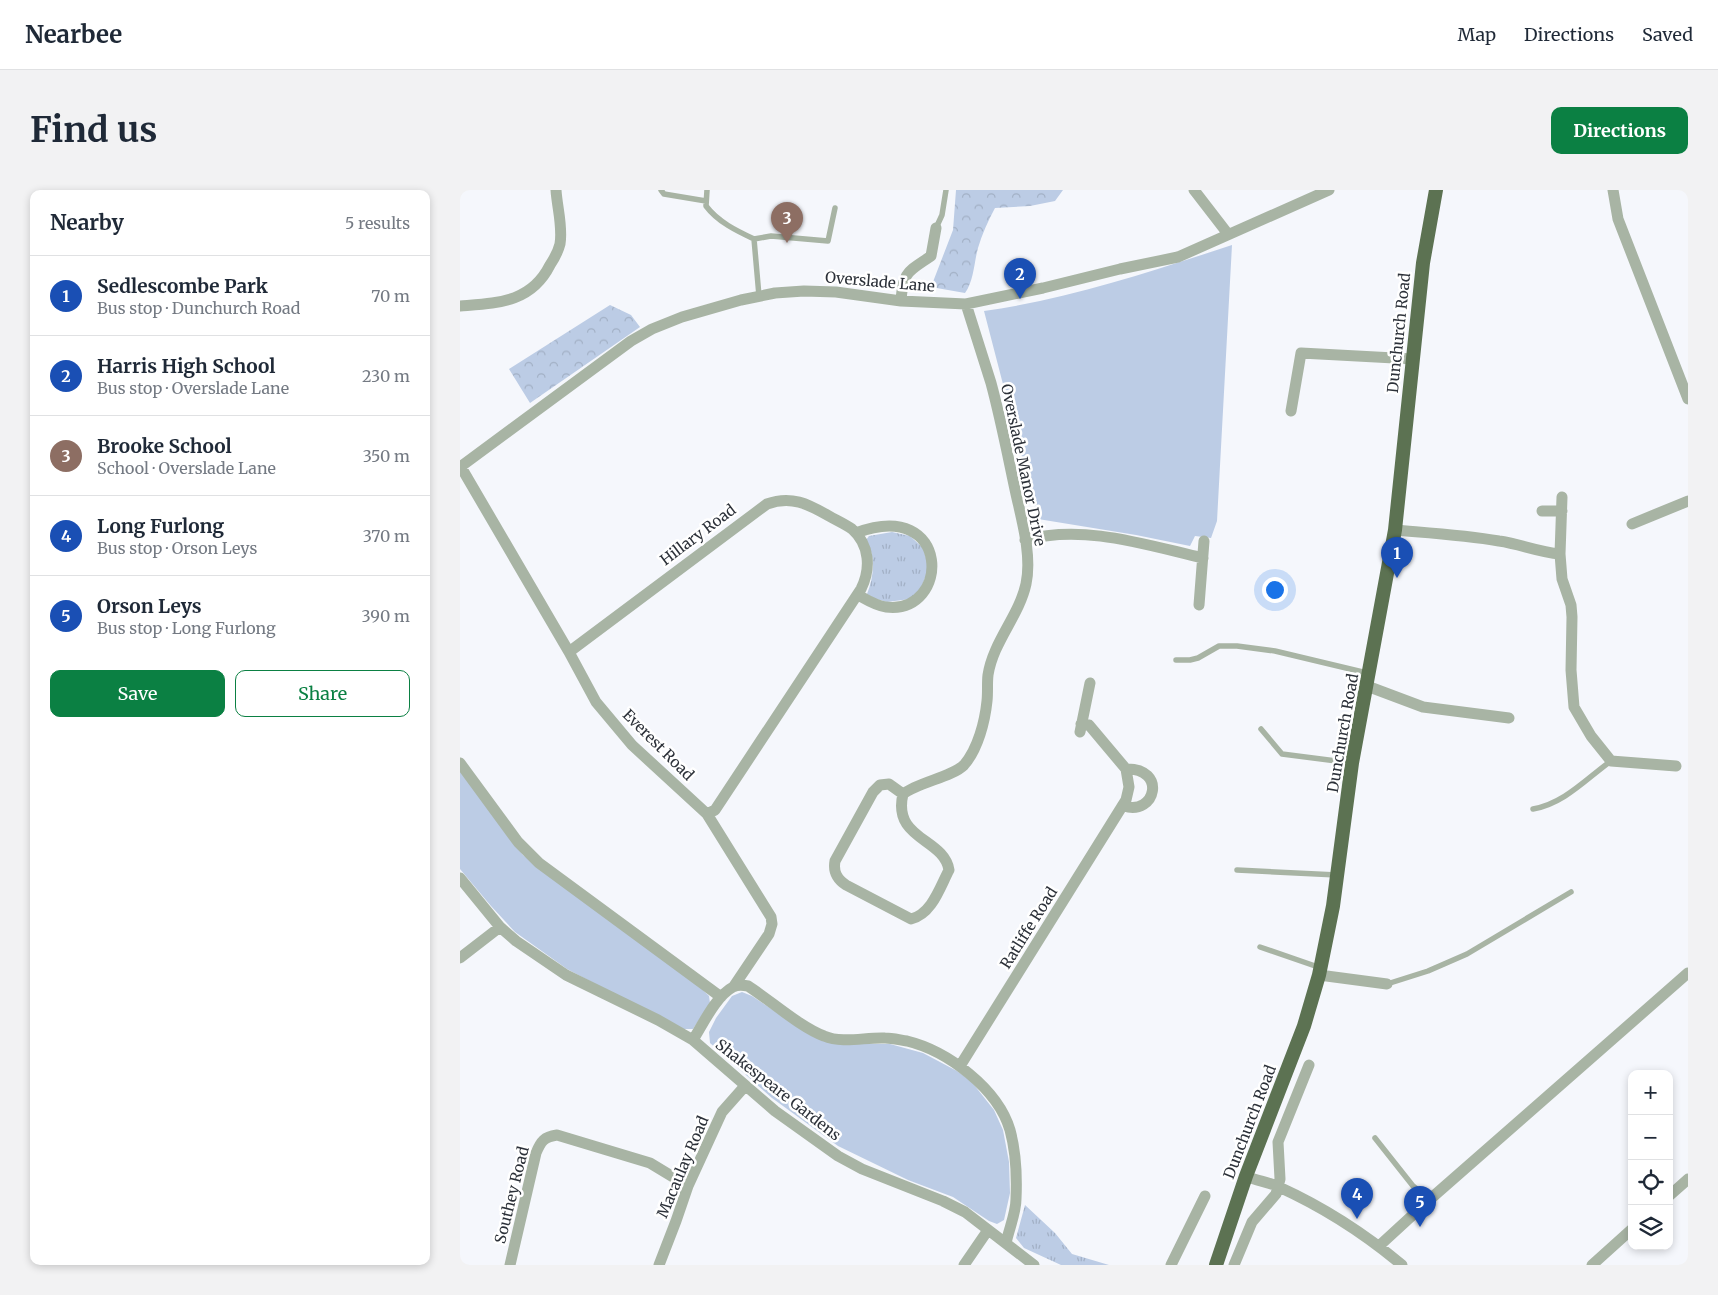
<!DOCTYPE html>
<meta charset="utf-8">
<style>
body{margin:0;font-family:Merriweather,serif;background:#f2f2f3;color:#1f2937}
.controls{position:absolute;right:15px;bottom:15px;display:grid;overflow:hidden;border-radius:10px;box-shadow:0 2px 8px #0003}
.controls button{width:45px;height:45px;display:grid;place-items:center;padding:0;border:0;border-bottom:1px solid #e0e1e3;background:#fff;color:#1f2937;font:25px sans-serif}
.you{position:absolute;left:814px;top:399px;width:18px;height:18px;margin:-12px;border:4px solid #fff;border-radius:50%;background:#1a73e8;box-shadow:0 0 0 8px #1a73e833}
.badge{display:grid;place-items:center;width:32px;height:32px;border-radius:50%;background:#0b8043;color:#fff;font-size:16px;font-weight:700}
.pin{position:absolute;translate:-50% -41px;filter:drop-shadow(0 1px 2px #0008)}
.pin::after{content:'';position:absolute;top:26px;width:18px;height:15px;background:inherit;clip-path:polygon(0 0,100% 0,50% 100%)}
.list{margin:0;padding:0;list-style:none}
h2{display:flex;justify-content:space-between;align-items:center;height:65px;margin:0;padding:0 20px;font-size:21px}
h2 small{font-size:16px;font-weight:400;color:#747a83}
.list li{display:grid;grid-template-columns:32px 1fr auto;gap:15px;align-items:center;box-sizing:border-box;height:80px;padding:0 20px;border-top:1px solid #e0e1e3}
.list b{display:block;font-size:19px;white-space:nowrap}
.list p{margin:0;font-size:16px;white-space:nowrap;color:#747a83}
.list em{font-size:16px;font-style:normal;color:#747a83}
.actions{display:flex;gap:10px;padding:15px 20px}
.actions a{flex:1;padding:11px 0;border:1px solid #0b8043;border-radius:10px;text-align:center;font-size:18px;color:#0b8043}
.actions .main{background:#0b8043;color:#fff}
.icon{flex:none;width:28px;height:28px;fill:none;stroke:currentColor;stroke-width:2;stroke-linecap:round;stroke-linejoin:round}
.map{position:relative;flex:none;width:1228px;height:1075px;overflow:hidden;border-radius:10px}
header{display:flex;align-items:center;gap:30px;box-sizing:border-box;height:70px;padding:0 25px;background:#fff;border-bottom:1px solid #e0e1e3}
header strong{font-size:24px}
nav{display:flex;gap:28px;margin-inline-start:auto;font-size:18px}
.intro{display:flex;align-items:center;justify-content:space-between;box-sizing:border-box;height:120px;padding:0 30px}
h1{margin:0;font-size:35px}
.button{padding:12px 22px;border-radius:10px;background:#0b8043;color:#fff;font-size:18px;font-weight:700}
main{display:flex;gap:30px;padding:0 30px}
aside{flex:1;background:#fff;border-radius:10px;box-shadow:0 2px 8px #0003}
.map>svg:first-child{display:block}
.grass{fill:url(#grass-tufts)}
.forest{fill:url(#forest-crowns)}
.park{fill:#bccce5}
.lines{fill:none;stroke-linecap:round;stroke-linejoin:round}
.service{stroke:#a8b4a4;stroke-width:5.5}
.minor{stroke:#a8b4a4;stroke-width:11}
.trunk{stroke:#5c7252;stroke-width:14}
.labels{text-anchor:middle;stroke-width:5;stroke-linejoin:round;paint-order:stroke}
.street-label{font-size:15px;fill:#2c3139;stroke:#fff}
</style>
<header>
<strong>Nearbee</strong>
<nav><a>Map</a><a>Directions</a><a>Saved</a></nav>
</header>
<div class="intro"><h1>Find us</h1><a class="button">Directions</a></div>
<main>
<aside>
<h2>Nearby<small>5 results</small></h2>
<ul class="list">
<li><span class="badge" style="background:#1a4fb4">1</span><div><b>Sedlescombe Park</b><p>Bus stop · Dunchurch Road</p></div><em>70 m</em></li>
<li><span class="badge" style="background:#1a4fb4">2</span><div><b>Harris High School</b><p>Bus stop · Overslade Lane</p></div><em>230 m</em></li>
<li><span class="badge" style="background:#8d6e63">3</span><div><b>Brooke School</b><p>School · Overslade Lane</p></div><em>350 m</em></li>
<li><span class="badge" style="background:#1a4fb4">4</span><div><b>Long Furlong</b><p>Bus stop · Orson Leys</p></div><em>370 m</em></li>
<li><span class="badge" style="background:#1a4fb4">5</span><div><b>Orson Leys</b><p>Bus stop · Long Furlong</p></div><em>390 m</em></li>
</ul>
<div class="actions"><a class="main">Save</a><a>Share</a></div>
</aside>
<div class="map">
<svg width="1228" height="1075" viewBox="0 0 1228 1075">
<defs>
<pattern id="grass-tufts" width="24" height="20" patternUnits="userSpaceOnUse" patternTransform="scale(1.25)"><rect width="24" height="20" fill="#bccce5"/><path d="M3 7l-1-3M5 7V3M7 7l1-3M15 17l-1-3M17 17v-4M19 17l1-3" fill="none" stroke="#a2b0c5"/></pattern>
<pattern id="forest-crowns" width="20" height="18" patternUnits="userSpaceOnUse" patternTransform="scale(1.25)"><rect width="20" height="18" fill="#bccce5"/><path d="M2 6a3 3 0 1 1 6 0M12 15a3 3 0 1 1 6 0" fill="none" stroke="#a2b0c5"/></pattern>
</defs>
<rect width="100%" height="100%" fill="#f5f7fc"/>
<path class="grass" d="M 432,342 L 450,346 L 463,358 L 469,378 L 459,403 L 450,409 L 427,412 L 416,409 L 407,404 C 414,387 416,366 406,350 L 409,346 Z
M 565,1015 L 595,1043 L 612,1064 L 649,1075 L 601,1075 L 564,1058 L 556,1048 Z"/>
<path class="forest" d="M 496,0 L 603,0 L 595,11 L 570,16 L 535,18 C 528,31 522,44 518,58 C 514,72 514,91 505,103 L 471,97 L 493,40 Z
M 150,115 L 171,125 L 180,137 L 70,213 L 49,179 Z"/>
<path class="park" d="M 772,55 L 757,331 L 751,348 L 735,346 L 730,356 L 676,345 L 578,329 L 524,121 C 609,109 690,82 772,55 Z
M 0,581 L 63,665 L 241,798 L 249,806 L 250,813 L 233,839 L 220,839 L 107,779 L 55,742 L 31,716 L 0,679 Z
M 282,802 L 292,806 L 352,846 L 384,854 L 430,854 L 463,863 L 497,881 L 511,891 L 534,920 L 543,940 L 549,972 L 550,1003 L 544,1030 L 537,1034 L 529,1031 L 493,1007 L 448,990 L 378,956 L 312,908 L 250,853 L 249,842 L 256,828 L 272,806 Z"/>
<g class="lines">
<path class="service" d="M 201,0 L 204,4 L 246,11
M 247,0 L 246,16 C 258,32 277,41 294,49 L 299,106
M 476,38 L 482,25 L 486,0
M 294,49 L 311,46 L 368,51 L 375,18
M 716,470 L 730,470 L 738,468 L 759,456 L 777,456 L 815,461 L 907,483
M 801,539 L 822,564 L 892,573
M 1073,619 C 1104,614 1127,588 1151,571
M 777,680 L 877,685
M 800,757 L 861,778
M 927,794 L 968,781 L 1007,764 L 1111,702
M 915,948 L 953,996 L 964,1005 L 968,1011"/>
<path class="minor" d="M 734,0 L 768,44
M 1153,0 L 1158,29 L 1228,209
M 441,111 C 443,81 448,82 471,66 L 476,38
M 0,116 C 37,113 71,113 90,75 C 94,69 98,62 100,54 C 103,37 97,17 96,0
M 831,221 L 841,163 L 953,169
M 0,277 L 171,151 L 192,139 L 222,127 L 281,110 L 315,103 L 344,101 L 376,102 L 441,111 L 506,114 L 583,98 L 660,79 L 718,67 L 869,0
M 1,277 L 109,462 L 136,512 L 172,555 L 247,624 L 311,727 L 312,734 L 309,744 L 274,796
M 1082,321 L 1102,321
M 1172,334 L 1228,311
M 935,340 C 970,343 1005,345 1039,351 C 1060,354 1078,362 1100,364 L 1102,389 L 1111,415 L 1112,427 L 1111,480 L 1114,517 L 1131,546 L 1151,571 L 1216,576
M 396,343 C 492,307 491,425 426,417 C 416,416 407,410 398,405
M 565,350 C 624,334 686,355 743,368
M 1100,364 L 1102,307
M 739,415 L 744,351
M 109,462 L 307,314 C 331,305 348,314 369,326 C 376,330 385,334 392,339 C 410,355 411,379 401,399 L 255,620 L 247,624
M 907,496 L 963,517 L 1049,528
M 620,542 L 630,493
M 0,573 L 58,652 L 79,673 L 261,807
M 443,604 L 429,594 L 420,595 L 413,602 L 375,671 C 373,682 377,689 386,695 L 451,729 C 472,724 480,697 489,680 C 484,648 432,650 443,604 C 459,592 492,587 504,575 C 518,559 525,531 527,511 C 528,502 527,493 528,485 C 533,452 559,426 566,394 C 572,366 562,331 556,304 C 548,267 541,230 531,193 C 523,167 514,140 506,114
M 664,616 C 696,626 707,578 666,579
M 0,688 L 40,737 L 56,751 L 106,785 L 198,830 L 233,850 L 315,921 L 378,966 L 402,979 L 483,1011 L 505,1022 L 574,1075
M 0,768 L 40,737
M 859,785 L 927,794
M 233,850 C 243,834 256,806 273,797 C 278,794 283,795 288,796 C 310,810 340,837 364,846 C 383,854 405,847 425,848 C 432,848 440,850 447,851 C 488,861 538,899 550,940 C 556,962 557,987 556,1009 C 556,1023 549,1039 546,1053
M 500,876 L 666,610 L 669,597 L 666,579 L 629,535 L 621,534
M 786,986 C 797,991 809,992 819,997 C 863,1017 905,1044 942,1075
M 1209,1006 L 1228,989
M 919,1056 L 968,1011 L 1228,783
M 50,1075 L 76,963 C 81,951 84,947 97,945 L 190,973 L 228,996
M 199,1075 L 216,1031 L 228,996 L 262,922 L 285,896
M 504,1075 L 528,1040
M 711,1075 L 745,1006
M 774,1075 L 792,1032 L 816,1004 L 820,989 L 818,952 L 849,875
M 1132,1075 L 1172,1039"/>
<path class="trunk" d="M 756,1075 L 786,986 L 844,836 L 859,785 L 873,716 L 892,573 L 935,340 L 963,73 L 976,0"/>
</g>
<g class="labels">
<g class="street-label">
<text transform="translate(420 92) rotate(5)" y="5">Overslade Lane</text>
<text transform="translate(939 143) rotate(-84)" y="5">Dunchurch Road</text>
<text transform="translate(563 275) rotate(78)" y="5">Overslade Manor Drive</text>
<text transform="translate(238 345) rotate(-37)" y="5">Hillary Road</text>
<text transform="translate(883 543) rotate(-80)" y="5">Dunchurch Road</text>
<text transform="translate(198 555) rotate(45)" y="5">Everest Road</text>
<text transform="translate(569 738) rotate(-58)" y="5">Ratliffe Road</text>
<text transform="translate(318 900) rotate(38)" y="5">Shakespeare Gardens</text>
<text transform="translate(790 932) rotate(-69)" y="5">Dunchurch Road</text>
<text transform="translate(223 977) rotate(-67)" y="5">Macaulay Road</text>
<text transform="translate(52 1005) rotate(-76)" y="5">Southey Road</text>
</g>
</g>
</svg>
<div class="controls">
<button>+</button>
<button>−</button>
<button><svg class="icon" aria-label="locate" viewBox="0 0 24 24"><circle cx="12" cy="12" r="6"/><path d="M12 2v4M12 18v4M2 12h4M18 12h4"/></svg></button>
<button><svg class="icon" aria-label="layers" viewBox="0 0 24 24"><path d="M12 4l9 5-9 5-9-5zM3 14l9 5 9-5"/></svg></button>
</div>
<div class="you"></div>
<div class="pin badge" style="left:937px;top:388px;background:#1a4fb4">1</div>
<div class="pin badge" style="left:560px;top:109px;background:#1a4fb4">2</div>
<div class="pin badge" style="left:327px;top:53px;background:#8d6e63">3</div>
<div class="pin badge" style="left:897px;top:1029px;background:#1a4fb4">4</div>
<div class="pin badge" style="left:960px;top:1037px;background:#1a4fb4">5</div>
</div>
</main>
